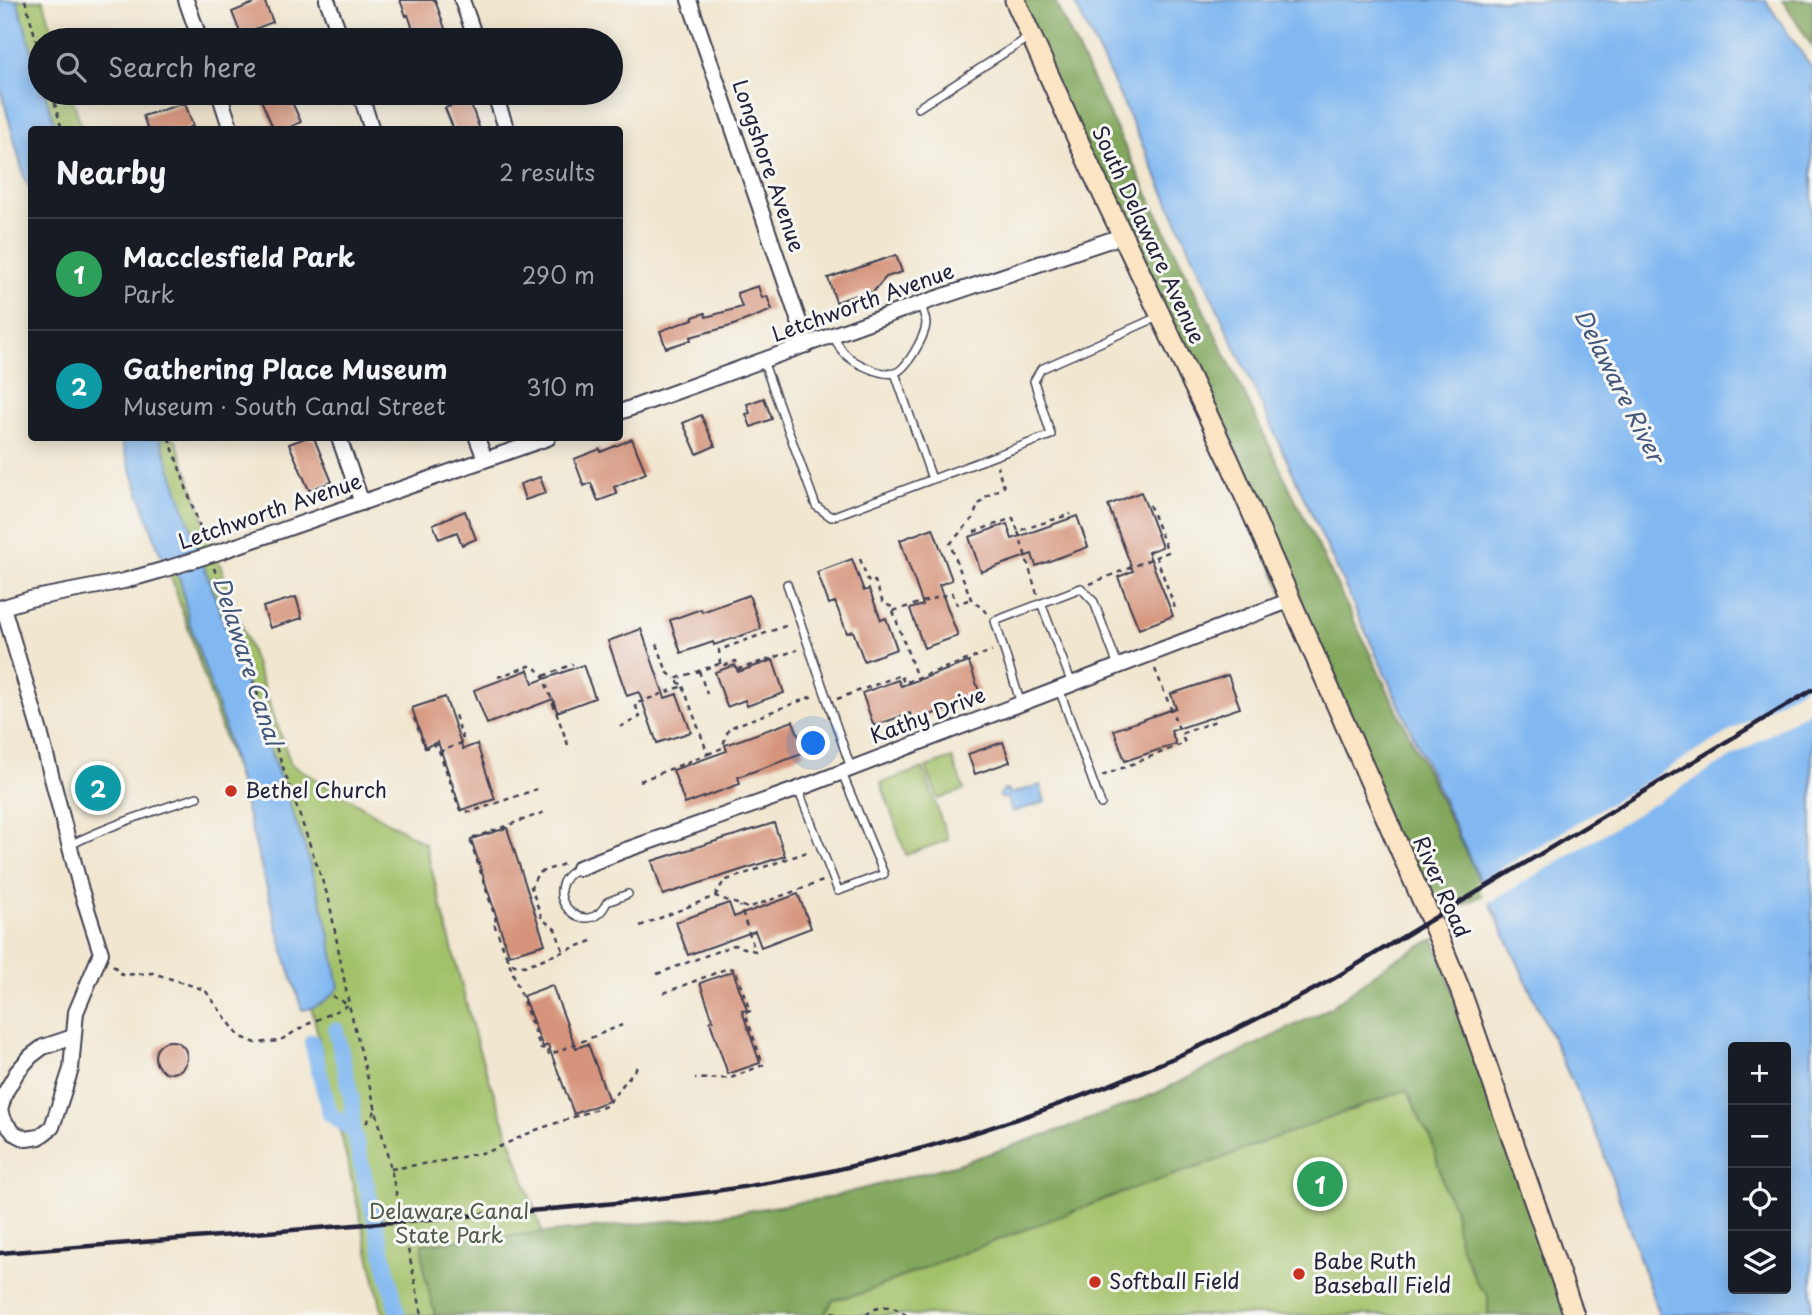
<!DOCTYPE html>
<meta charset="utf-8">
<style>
body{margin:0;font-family:"Playpen Sans",sans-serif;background:#20242c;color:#f1f3f6}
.controls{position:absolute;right:21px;bottom:21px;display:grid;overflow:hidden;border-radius:7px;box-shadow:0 4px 18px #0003}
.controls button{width:63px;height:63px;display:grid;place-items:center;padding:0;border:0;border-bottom:2px solid #363941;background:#171b24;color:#f1f3f6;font:35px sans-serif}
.you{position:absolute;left:814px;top:744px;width:24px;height:24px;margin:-18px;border:5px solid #fff;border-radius:50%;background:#1a73e8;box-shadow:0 0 0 10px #1a73e833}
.badge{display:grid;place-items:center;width:46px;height:46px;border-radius:50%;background:#c8321e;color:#fff;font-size:23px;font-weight:700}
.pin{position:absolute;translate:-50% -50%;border:4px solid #fff;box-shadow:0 2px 7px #0006}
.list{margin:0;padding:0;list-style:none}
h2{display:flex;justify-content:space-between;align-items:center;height:91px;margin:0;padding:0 28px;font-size:30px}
h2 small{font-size:23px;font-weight:400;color:#9ea1a6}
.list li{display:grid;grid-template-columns:46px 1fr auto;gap:21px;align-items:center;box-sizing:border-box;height:112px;padding:0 28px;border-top:2px solid #363941}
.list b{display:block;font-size:26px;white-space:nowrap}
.list p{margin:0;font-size:23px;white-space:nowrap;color:#9ea1a6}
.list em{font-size:23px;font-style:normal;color:#9ea1a6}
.icon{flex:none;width:38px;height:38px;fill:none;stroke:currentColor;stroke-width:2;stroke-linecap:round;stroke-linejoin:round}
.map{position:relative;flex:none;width:1812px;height:1315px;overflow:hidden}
.search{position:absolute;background:#171b24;box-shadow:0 4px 18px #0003;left:28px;top:28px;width:595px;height:77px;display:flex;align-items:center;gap:18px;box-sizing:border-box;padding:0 24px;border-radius:38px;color:#9ea1a6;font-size:26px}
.panel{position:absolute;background:#171b24;box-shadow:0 4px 18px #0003;left:28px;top:126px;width:595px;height:315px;border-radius:7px}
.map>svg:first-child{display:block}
.green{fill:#a3c169;stroke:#627252;stroke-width:2}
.forest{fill:#82a75d;stroke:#52644c;stroke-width:2}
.water{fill:#81b8f1;stroke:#526d96;stroke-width:2;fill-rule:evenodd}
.pier{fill:#f1e6cf}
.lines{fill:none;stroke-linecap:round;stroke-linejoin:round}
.canal{stroke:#81b8f1;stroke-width:16}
.building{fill:#d6947c}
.lane-casing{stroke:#413f51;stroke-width:10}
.street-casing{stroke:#413f51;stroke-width:18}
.secondary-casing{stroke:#413f51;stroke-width:23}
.path{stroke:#413f51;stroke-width:2.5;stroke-dasharray:5 5;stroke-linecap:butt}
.lane{stroke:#fff;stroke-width:7}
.street{stroke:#fff;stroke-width:14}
.secondary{stroke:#fce5c4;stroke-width:19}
.rail{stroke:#22223b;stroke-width:4.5}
.street-bridge-casing{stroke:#413f51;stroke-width:18;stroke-linecap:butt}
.street-bridge{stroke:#fff;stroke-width:14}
.poi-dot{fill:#c8321e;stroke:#f6f6f2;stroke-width:2.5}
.labels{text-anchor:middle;stroke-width:6;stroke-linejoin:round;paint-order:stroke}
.street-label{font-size:21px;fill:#22223b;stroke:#f6f6f2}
.poi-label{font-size:21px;fill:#22223b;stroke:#f6f6f2;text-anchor:start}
.park-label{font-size:21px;fill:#4f5a4b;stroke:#f6f6f2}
.water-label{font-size:23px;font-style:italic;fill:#43567b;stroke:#f6f6f2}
</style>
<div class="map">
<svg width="1812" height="1315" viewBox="0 0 1812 1315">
<rect width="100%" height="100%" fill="#f6f6f2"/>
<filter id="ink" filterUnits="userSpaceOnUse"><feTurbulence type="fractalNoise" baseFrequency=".0143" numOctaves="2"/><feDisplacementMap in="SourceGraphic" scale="14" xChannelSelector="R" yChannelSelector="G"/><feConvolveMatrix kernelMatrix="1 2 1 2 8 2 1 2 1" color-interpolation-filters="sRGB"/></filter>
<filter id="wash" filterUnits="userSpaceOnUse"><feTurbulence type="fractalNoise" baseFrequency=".00686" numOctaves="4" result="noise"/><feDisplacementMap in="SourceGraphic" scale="28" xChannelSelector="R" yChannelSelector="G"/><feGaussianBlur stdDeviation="1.57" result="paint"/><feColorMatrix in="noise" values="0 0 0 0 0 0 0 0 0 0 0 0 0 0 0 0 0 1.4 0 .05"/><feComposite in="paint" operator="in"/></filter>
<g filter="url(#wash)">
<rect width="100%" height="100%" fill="#f1e6cf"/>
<path class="green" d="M 0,0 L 43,0 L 56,40 L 40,40 L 40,93 L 71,93 L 82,129 L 32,130 Z
M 125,438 L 175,438 L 291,764 L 425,844 L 477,1044 L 571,1315 L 383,1315 L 313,1014 L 257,836 Z
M 952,758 L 964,790 L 938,799 L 926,767 Z
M 923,768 L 948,840 L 906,855 L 881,783 Z
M 1405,1080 L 1560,1315 L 744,1315 Z"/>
<path class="forest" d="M 1016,0 L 1054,0 L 1486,894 L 1431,920 Z
M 1783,0 L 1812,0 L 1812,46 Z
M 1434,939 L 1568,1315 L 1488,1315 L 1488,1295 L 1477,1284 L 1461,1247 L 1457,1234 L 1454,1206 L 1445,1190 L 1431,1138 L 1423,1126 L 1412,1100 L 1406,1090 L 1244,1149 L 1213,1162 L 1127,1191 L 929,1266 L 863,1293 L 833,1300 L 824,1315 L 435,1315 L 424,1272 L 422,1244 L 703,1218 L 827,1198 L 958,1164 L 1074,1125 L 1157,1093 L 1330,1008 L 1390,962 Z"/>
<path class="water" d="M 0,0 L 17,0 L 40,78 L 40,93 L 45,93 L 56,129 L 32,130 L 31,190 L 25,180 L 0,87 Z
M 1073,0 L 1765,0 L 1812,68 L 1812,1315 L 1659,1315 L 1599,1140 L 1112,79 ZM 1733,1047 L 1786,1047 L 1786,1289 L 1733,1289 Z
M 120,438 L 160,438 L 205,569 L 304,845 L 328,926 L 339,987 C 330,999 318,1008 302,1010 L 285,956 L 223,722 L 189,621 L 180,579 L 160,553 Z
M 1040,785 L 1045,802 L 1012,812 L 1007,798 L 1001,798 L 999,795 L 1004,790 L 1007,790 L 1010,794 Z"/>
<path class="pier" d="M 1812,682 L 1812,709 L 1487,904 L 1477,883 Z"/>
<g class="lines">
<path class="canal" d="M 336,1030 L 352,1101 L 353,1130 L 398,1315
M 312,1042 L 330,1114 L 353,1130"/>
</g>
<g id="blocks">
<path class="building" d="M 261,0 L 264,0 L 273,22 L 252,30 L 256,40 L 243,40 L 232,12 Z
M 400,0 L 435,0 L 449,40 L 417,40 L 408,15 L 406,16 Z
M 258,93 L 288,93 L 301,122 L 284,130 L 274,130 Z
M 469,99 L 480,130 L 454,130 L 445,108 Z
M 185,103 L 193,126 L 183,130 L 148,130 L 143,116 Z
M 896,255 L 902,272 L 886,277 L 873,292 L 865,292 L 836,302 L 828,278 Z
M 758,286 L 762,298 L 767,296 L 772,310 L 731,326 L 690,337 L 691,340 L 666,348 L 660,331 L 693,319 L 693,317 L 705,313 L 706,317 L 742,307 L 737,293 Z
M 764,398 L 772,419 L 751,427 L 746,414 L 750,413 L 747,404 Z
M 701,415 L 715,446 L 697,454 L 683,423 Z
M 305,438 L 314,438 L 332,482 L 309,490 L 289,444 Z
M 632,439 L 646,473 L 614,487 L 617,494 L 598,501 L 591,483 L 584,486 L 574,459 L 600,449 L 601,452 Z
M 540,477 L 546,493 L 525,500 L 520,484 Z
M 1141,492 L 1162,547 L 1148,552 L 1173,616 L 1139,629 L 1118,577 L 1133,571 L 1108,505 Z
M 465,511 L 476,539 L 462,545 L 457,532 L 439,539 L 433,524 Z
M 1077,516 L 1088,547 L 1036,566 L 1032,554 L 981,572 L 969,537 L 1007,524 L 1012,539 Z
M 933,528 L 952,580 L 939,585 L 958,636 L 924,648 L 910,609 L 923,605 L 900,540 Z
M 852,559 L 864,591 L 869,589 L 881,620 L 886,618 L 897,649 L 864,661 L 853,631 L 847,633 L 835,602 L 829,604 L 817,572 Z
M 749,595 L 761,629 L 714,645 L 713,642 L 681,653 L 670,620 L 701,609 L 702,612 Z
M 296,597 L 302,618 L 270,628 L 263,607 Z
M 641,629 L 665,698 L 677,694 L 691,732 L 657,743 L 639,692 L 627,696 L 608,641 Z
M 773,660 L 784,693 L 747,706 L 745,700 L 727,707 L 715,672 L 735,665 L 738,672 Z
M 969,662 L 981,697 L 913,721 L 910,713 L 874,726 L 862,693 L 898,680 L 901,686 Z
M 583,665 L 595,698 L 557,712 L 553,699 L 487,724 L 474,690 L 528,670 L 533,683 Z
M 1228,675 L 1240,708 L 1171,731 L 1176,744 L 1125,761 L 1114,730 L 1176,708 L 1171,694 Z
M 445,697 L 463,749 L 477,744 L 495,799 L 461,810 L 438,742 L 425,747 L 412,708 Z
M 793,721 L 805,753 L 738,777 L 740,784 L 685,804 L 673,770 L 727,751 L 725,745 Z
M 1003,742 L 1010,762 L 975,774 L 968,754 Z
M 113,774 L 119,792 L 87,802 L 85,795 L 80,796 L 77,785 Z
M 774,823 L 785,856 L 663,895 L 652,861 Z
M 507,828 L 545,944 L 509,955 L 471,839 Z
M 798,894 L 811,928 L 761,947 L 755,931 L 688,955 L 676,922 L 729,903 L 734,917 Z
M 733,971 L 747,1010 L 742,1011 L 760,1063 L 728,1074 L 710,1022 L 713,1020 L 700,983 Z
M 552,985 L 576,1048 L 588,1044 L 609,1101 L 574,1114 L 548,1045 L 543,1047 L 523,996 Z
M155 1057a16 16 0 1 1 32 0a16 16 0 1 1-32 0Z"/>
</g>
</g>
<g filter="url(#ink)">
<use href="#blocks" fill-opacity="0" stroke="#413f51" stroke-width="2"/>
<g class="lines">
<defs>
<path id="lane" d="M 918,108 L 1031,36
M 833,336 C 836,341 840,349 845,354 C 854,363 881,376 894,373 C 906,371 925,336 926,324 C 926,318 922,310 921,303
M 763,361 L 816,506 L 831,517 L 1051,435 L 1034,381 L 1041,369 L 1160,316
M 895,373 L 932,479
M 787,584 L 851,768
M 1041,603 L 1072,684
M 1059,689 L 1101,804
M 1021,704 L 995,621 L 1081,588 L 1094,602 L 1118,666
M 798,789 L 838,891 L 884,874 L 842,773
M 70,845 C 110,825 154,811 197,797
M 579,868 C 533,890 587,945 607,902 L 628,894"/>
<path id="street" d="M 186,0 L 200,40
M 327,0 L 342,40
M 462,0 L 476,40
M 689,0 L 807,345
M 219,93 L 231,130
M 360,93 L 372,130
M 494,93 L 507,130
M 620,412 L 902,310 L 1122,236
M 339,438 L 362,503
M 477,438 L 485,459
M 222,551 L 548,438
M 3,607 L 40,732 L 81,890 L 101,953 L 76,1012 L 71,1069 L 52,1127 L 39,1137 L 26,1139 L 14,1133 L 3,1120 L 0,1111 L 5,1093 L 17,1072 L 31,1056 L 43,1047 L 73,1037
M 0,608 L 30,599 L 124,581 L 169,568
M 579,868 L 620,852 L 798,789 L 1291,600"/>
<path id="secondary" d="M 1015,0 L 1091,169 L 1229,460 L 1438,936 L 1461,992 L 1574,1315"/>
</defs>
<use href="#lane" class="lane-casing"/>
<use href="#street" class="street-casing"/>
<use href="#secondary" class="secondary-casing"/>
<path class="path" d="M 25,0 L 40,54
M 52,93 L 62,130
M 169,438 L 205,542
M 974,532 L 1013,518 L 1018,531
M 1156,556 L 1175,608
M 860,559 L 869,583 L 875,581 L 883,603 L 892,607 L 893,611 L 952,593 L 957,604 L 971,599
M 214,568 L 329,900 L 349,1005 L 391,1169 L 422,1315
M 1090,584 L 1168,552 L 1149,504
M 1037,594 L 1018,531 L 1071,514
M 893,611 L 917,678 L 992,651
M 987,613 L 971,599 L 950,544 L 973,518 L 978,505 L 985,497 L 1004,487 L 997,466
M 657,644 L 667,672 L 675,679
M 720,664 L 719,650 L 788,625
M 1155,669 L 1181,734
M 699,671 L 707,694
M 544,676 L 573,664
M 498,677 L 529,666 L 533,666 L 542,673 L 568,745
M 837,699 L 901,675 L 904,683 L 917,678
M 414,718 L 425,748 L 437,745 L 460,810 L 471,812 L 537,789
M 620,727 L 640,717 L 635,704 L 683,686 L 675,679 L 719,664 L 723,666 L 736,661 L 739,669 L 797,650
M 439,752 L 464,742 L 454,712
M 708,754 L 722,748 L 729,728 L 813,696
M 1102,776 L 1185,743 L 1181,734 L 1218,720
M 640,781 L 708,754 L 683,686
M 715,896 L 724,881 L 810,851
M 640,926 L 715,896 L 748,908 L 823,881
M 592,941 L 524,966 L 514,965 L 507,957 L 541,1049 L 546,1047 L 549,1055 L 622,1025
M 563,950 L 555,929 L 542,919 L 531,887 L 538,873 L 564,864
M 507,957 L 493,921 L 496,920 L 470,839 L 545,812
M 113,965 L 123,975 L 153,973 L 205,990 L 239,1036 L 256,1043 L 279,1041 L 308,1024 L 349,1005
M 657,974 L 734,945 L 755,951 L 740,906
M 664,993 L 728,968 L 735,969 L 750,1011 L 745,1013 L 763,1065 L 731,1078 L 695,1079
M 332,996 L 349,1005
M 366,1123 L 376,1110
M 391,1169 L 448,1160 L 490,1151 L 536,1130 L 606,1106 L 637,1067
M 822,1315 L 831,1312 L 850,1315
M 866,1315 C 881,1303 892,1305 906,1315"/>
<use href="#lane" class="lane"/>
<use href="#street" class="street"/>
<use href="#secondary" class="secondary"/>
<path class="rail" d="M 0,1253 C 152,1241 303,1230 455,1217 C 581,1207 707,1197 831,1171 C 1007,1132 1175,1066 1333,979 L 1812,690"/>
<defs>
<path id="street-bridge" d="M 169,568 L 222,551"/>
</defs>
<use href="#street-bridge" class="street-bridge-casing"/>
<use href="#street-bridge" class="street-bridge"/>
</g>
</g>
<g class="poi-dot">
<circle cx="231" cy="791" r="7"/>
<circle cx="1299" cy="1274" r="7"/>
<circle cx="1095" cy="1282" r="7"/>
</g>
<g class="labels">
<g class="street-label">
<text transform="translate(768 166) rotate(71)" y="7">Longshore Avenue</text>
<text transform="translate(1148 235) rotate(65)" y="7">South Delaware Avenue</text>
<text transform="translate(863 303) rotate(-20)" y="7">Letchworth Avenue</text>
<text transform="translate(270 512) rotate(-19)" y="7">Letchworth Avenue</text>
<text transform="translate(928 716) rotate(-21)" y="7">Kathy Drive</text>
<text transform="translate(1441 887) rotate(66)" y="7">River Road</text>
</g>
<g class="poi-label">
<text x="245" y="798">Bethel Church</text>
<text x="1313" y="1269">Babe Ruth<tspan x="1313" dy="24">Baseball Field</tspan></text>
<text x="1109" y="1289">Softball Field</text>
</g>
<g class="park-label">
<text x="449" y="1219">Delaware Canal<tspan x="449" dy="24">State Park</tspan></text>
</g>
<g class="water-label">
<text transform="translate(1619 386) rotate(63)" y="8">Delaware River</text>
<text transform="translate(247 661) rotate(72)" y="8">Delaware Canal</text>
</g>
</g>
</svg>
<div class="controls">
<button>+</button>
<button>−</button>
<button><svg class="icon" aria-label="locate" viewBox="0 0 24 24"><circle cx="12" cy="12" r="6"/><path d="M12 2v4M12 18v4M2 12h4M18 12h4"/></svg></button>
<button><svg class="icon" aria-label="layers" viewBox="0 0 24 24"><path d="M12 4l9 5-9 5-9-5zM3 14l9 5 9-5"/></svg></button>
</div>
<div class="you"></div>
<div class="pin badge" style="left:1320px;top:1184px;background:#2e9e5b">1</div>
<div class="pin badge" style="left:98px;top:788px;background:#0f9aa8">2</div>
<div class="search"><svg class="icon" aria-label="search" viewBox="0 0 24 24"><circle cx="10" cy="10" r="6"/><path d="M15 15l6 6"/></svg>Search here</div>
<section class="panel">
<h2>Nearby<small>2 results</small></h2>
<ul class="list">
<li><span class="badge" style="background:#2e9e5b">1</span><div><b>Macclesfield Park</b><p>Park</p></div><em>290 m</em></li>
<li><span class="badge" style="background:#0f9aa8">2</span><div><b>Gathering Place Museum</b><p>Museum · South Canal Street</p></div><em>310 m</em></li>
</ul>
</section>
</div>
